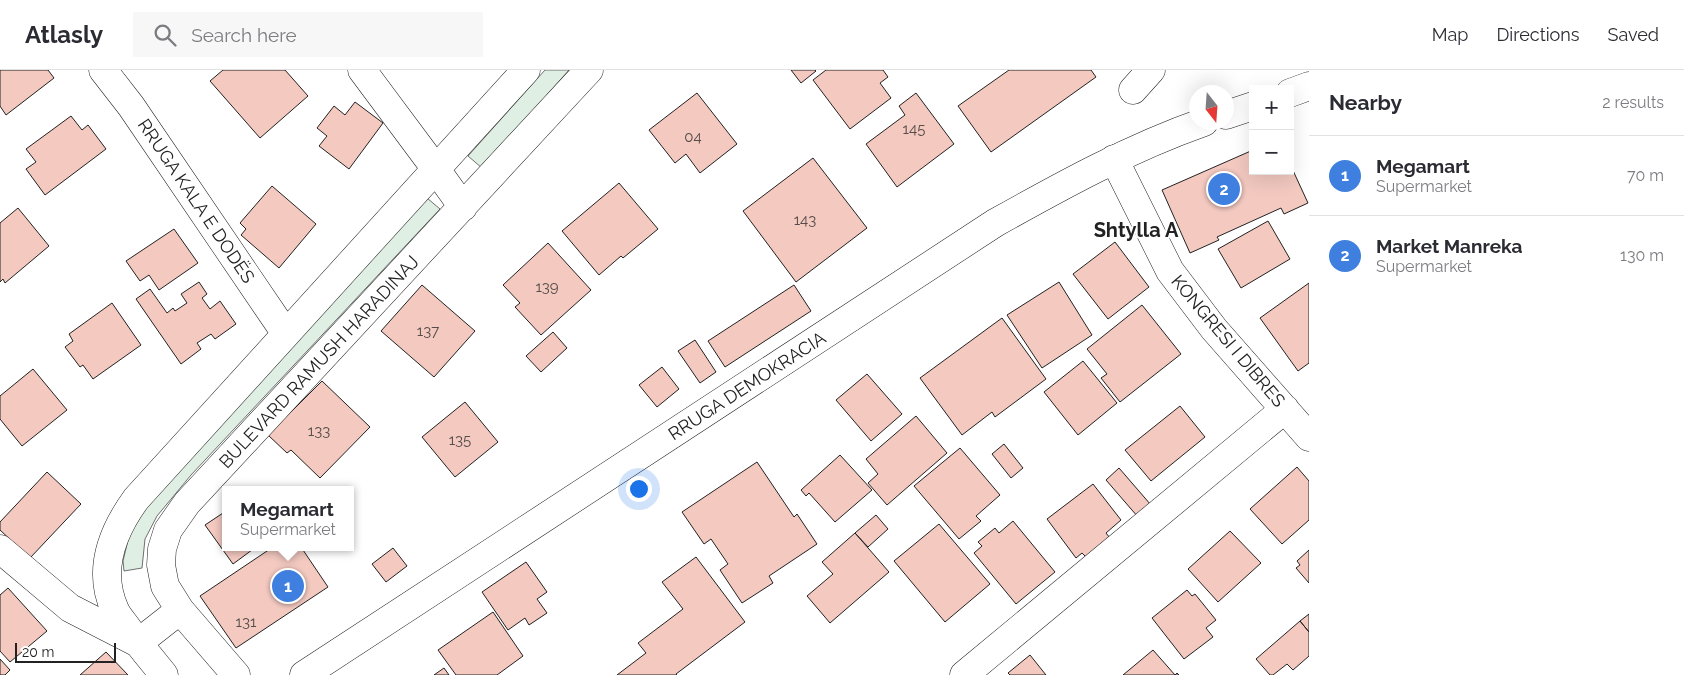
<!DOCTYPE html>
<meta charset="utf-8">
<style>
body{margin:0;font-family:Raleway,sans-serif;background:#f7f7f7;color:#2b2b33}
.controls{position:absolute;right:15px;top:15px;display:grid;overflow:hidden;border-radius:0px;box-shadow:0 5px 20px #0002}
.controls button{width:45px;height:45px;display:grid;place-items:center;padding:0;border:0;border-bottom:1px solid #e1e1e2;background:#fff;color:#2b2b33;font:25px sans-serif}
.compass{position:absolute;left:1189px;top:15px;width:45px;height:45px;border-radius:50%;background:#fff;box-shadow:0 5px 20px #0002;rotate:163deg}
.scale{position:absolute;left:15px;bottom:12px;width:101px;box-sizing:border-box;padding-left:5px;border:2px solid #222;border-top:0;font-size:14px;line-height:18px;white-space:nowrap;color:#222;-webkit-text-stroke:4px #fff;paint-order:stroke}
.you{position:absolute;left:638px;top:418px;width:18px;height:18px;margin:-12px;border:4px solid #fff;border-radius:50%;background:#1a73e8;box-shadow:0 0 0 8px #1a73e833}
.badge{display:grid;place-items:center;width:32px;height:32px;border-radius:50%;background:#7c3aed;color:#fff;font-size:16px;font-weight:700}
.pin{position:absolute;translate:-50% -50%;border:2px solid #fff;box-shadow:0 1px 5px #0006}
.popup{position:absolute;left:222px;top:416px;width:132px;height:65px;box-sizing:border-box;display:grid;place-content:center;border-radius:0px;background:#fff;filter:drop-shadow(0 1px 4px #0005);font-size:16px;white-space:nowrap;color:#7c7c81}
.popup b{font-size:19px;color:#2b2b33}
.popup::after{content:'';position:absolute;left:50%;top:100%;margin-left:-10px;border:10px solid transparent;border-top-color:#fff}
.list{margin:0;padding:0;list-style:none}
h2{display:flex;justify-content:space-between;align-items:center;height:65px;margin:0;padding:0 20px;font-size:21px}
h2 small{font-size:16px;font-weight:400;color:#7c7c81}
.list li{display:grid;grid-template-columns:32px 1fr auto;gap:15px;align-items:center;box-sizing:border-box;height:80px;padding:0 20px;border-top:1px solid #e1e1e2}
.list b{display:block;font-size:19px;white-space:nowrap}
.list p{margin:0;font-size:16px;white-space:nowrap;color:#7c7c81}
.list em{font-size:16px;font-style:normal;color:#7c7c81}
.icon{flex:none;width:28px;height:28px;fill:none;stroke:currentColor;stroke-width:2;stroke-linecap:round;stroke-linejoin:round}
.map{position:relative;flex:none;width:1309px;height:605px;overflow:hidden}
header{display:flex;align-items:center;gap:30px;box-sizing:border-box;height:70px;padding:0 25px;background:#fff;border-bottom:1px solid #e1e1e2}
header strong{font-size:24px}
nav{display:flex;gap:28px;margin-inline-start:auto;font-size:18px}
.search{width:350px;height:45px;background:#f7f7f7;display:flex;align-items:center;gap:12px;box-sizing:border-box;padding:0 18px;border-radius:0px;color:#7c7c81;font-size:19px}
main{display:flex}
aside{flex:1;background:#fff}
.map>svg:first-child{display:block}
.green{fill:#e0efe3;stroke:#6f6f6f}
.building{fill:#f3c9c0;stroke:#222}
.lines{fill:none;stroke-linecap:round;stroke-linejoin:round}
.minor-casing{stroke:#222;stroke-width:29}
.major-casing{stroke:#222;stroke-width:29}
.minor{stroke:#fff;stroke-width:28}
.major{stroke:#fff;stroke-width:28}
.labels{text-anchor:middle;stroke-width:4;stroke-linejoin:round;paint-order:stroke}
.number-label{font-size:15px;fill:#564c4a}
.street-label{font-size:18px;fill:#222;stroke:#fff}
.quarter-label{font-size:20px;font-weight:bold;fill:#222;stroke:#fff}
</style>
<header>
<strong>Atlasly</strong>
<div class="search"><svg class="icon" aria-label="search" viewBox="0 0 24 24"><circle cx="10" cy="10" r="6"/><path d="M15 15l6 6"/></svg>Search here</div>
<nav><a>Map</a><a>Directions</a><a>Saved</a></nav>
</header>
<main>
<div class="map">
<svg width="1309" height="605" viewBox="0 0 1309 605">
<rect width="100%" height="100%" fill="#fff"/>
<path class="green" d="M 545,0 L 569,0 L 482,98 L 468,86 Z
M 427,128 L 440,139 L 191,405 L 157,446 L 145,469 L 142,498 L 124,501 L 123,491 L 129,466 L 139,445 L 200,372 L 367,195 Z"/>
<path class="building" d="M 0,0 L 48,0 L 54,8 L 6,45 L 0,36 Z
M 223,0 L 285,0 L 308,26 L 260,68 L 210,11 Z
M 791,0 L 815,0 L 816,1 L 801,13 Z
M 826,0 L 883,0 L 888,7 L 880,13 L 891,28 L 850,59 L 813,10 Z
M 1009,0 L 1091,0 L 1096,7 L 991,82 L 958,36 Z
M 697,23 L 737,74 L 700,103 L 686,84 L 675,93 L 649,60 Z
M 916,23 L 954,74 L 897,117 L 866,74 L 905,45 L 899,36 Z
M 355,32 L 383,53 L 349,99 L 319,76 L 327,66 L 317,58 L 334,36 L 345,45 Z
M 71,46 L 82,60 L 88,55 L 106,79 L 45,125 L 26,99 L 36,92 L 26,79 Z
M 1253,80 L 1253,101 L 1290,101 L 1290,94 L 1308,133 L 1284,144 L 1281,138 L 1217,167 L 1219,170 L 1190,183 L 1162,120 Z
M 813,88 L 867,158 L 796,212 L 743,141 Z
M 619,113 L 658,159 L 623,188 L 621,186 L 599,205 L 562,161 Z
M 272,116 L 316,154 L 279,198 L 241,165 L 246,159 L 240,153 Z
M 18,138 L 49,176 L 5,213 L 3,209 L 0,212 L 0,153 Z
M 1268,151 L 1290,189 L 1241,218 L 1218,179 Z
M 174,159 L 198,193 L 159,220 L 149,205 L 140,211 L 126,191 Z
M 1115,172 L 1149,217 L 1108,249 L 1073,204 Z
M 548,173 L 591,220 L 541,265 L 515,237 L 520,233 L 503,215 Z
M 199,212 L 207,224 L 202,228 L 210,239 L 220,231 L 236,254 L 215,269 L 211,264 L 197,273 L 201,279 L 181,294 L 136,229 L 150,219 L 167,243 L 173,238 L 175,241 L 187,233 L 181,224 Z
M 1059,212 L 1092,265 L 1042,298 L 1007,245 Z
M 1309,213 L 1309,293 L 1298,301 L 1260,248 Z
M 422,215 L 475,261 L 434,307 L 381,261 Z
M 794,215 L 811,241 L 725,297 L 708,271 Z
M 112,233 L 141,275 L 93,309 L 83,295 L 80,297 L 65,277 L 73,271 L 69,264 Z
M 1142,235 L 1181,284 L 1120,332 L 1101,308 L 1107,304 L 1087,279 Z
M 1002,248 L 1046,309 L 995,347 L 992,342 L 962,365 L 920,308 Z
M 553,262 L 567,278 L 541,302 L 526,286 Z
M 695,270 L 716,302 L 700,313 L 678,281 Z
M 1083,291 L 1117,333 L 1078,365 L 1044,322 Z
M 662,297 L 679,319 L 657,337 L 639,315 Z
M 33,299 L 67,340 L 22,376 L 0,349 L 0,326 Z
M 867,304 L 902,344 L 871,371 L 836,330 Z
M 322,311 L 370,357 L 320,408 L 291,380 L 287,383 L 268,365 Z
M 465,332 L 498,372 L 455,407 L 422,367 Z
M 1180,336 L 1205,367 L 1151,411 L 1125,380 Z
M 916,346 L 947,383 L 887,435 L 868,413 L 878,404 L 866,389 Z
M 1004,374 L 1023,398 L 1011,408 L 992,384 Z
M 960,378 L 1000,425 L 976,446 L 981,451 L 959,469 L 914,416 Z
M 840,385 L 872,420 L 835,452 L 809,423 L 806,426 L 801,420 Z
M 757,392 L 794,447 L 797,444 L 817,474 L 769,506 L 773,513 L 742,533 L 720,500 L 728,494 L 711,469 L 704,474 L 682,442 Z
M 1297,397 L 1309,411 L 1309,450 L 1282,474 L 1250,439 Z
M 1119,398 L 1151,435 L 1138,447 L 1106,410 Z
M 47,402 L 81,434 L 30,488 L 0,460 L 0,452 Z
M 1093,414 L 1121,450 L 1106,463 L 1110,468 L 1086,487 L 1082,483 L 1076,488 L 1047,449 Z
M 226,441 L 226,477 L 256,477 L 233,494 L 205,455 Z
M 876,445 L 888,459 L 868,477 L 855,463 Z
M 1013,451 L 1055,502 L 1016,534 L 974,483 L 982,476 L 978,472 L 995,458 L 999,463 Z
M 939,454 L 990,514 L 945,552 L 894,491 Z
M 1230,461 L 1261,493 L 1218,532 L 1188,499 Z
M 855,463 L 889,502 L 830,553 L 807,526 L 833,504 L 822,492 Z
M 273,477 L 301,477 L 328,517 L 236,578 L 200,526 Z
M 393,478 L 407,496 L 386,512 L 372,494 Z
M 1309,480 L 1309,513 L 1296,498 L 1300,495 L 1297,491 Z
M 696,487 L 745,552 L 676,604 L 677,605 L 617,605 L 646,583 L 638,573 L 683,539 L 662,512 Z
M 526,492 L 547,522 L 537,529 L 547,543 L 529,555 L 525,548 L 508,560 L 482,522 Z
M 8,518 L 47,561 L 10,592 L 0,581 L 0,525 Z
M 1187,520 L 1192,526 L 1195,524 L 1216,550 L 1206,558 L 1213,567 L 1184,589 L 1152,548 Z
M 493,542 L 523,586 L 497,605 L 456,605 L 438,580 Z
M 1309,544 L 1309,562 L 1300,551 Z
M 1300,551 L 1309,562 L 1309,586 L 1293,600 L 1287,594 L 1273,605 L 1270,605 L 1256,589 Z
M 1153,580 L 1175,605 L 1177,603 L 1179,605 L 1123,605 Z
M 106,582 L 128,605 L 80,605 Z
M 1030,585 L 1046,605 L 1010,605 L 1008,603 Z
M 0,589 L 10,600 L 5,605 L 0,605 Z
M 444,598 L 449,605 L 434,605 Z"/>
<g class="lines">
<defs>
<path id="minor" d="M 103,0 L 131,36 L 286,264
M 362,0 L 435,98 L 463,137
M 1133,20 L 1151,0
M 1114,89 L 1170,201 L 1214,259 L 1309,367
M 0,479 L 70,538 L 138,573 L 180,540
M 164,605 C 152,590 139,575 128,559 C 124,553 118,547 115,540 C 97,501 112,462 136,429 L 526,0
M 236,605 L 180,540 L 165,516 L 161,495 L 162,479 L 168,460 L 187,433 L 589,0
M 964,605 L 1285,339"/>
<path id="major" d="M 1290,23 L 1309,16
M 1226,45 L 1253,36
M 304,605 L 995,153 C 1063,115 1130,78 1204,52"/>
</defs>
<use href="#minor" class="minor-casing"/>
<use href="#major" class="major-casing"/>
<use href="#minor" class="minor"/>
<use href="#major" class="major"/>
</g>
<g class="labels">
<g class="number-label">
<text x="914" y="64">145</text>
<text x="693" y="72">04</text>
<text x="805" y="155">143</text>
<text x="547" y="222">139</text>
<text x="428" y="266">137</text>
<text x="319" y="366">133</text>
<text x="460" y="375">135</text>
<text x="246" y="557">131</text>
</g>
<g class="street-label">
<text transform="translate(196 131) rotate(56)" y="6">RRUGA KALA E DODËS</text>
<text transform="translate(1228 271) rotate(50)" y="6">KONGRESI I DIBRES</text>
<text transform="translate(319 292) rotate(-47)" y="6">BULEVARD RAMUSH HARADINAJ</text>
<text transform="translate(747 316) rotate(-33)" y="6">RRUGA DEMOKRACIA</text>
</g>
<g class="quarter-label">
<text x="1136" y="167">Shtylla A</text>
</g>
</g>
</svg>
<div class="controls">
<button>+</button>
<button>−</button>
</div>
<svg class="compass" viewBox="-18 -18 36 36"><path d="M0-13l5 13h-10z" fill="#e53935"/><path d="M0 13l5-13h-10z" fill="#7c7c81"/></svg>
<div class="scale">20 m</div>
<div class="you"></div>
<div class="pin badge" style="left:288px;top:516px;background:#3f7fe0">1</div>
<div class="popup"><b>Megamart</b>Supermarket</div>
<div class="pin badge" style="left:1224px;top:119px;background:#3f7fe0">2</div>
</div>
<aside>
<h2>Nearby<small>2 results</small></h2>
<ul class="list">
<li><span class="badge" style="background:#3f7fe0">1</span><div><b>Megamart</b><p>Supermarket</p></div><em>70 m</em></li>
<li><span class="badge" style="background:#3f7fe0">2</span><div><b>Market Manreka</b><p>Supermarket</p></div><em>130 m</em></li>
</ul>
</aside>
</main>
